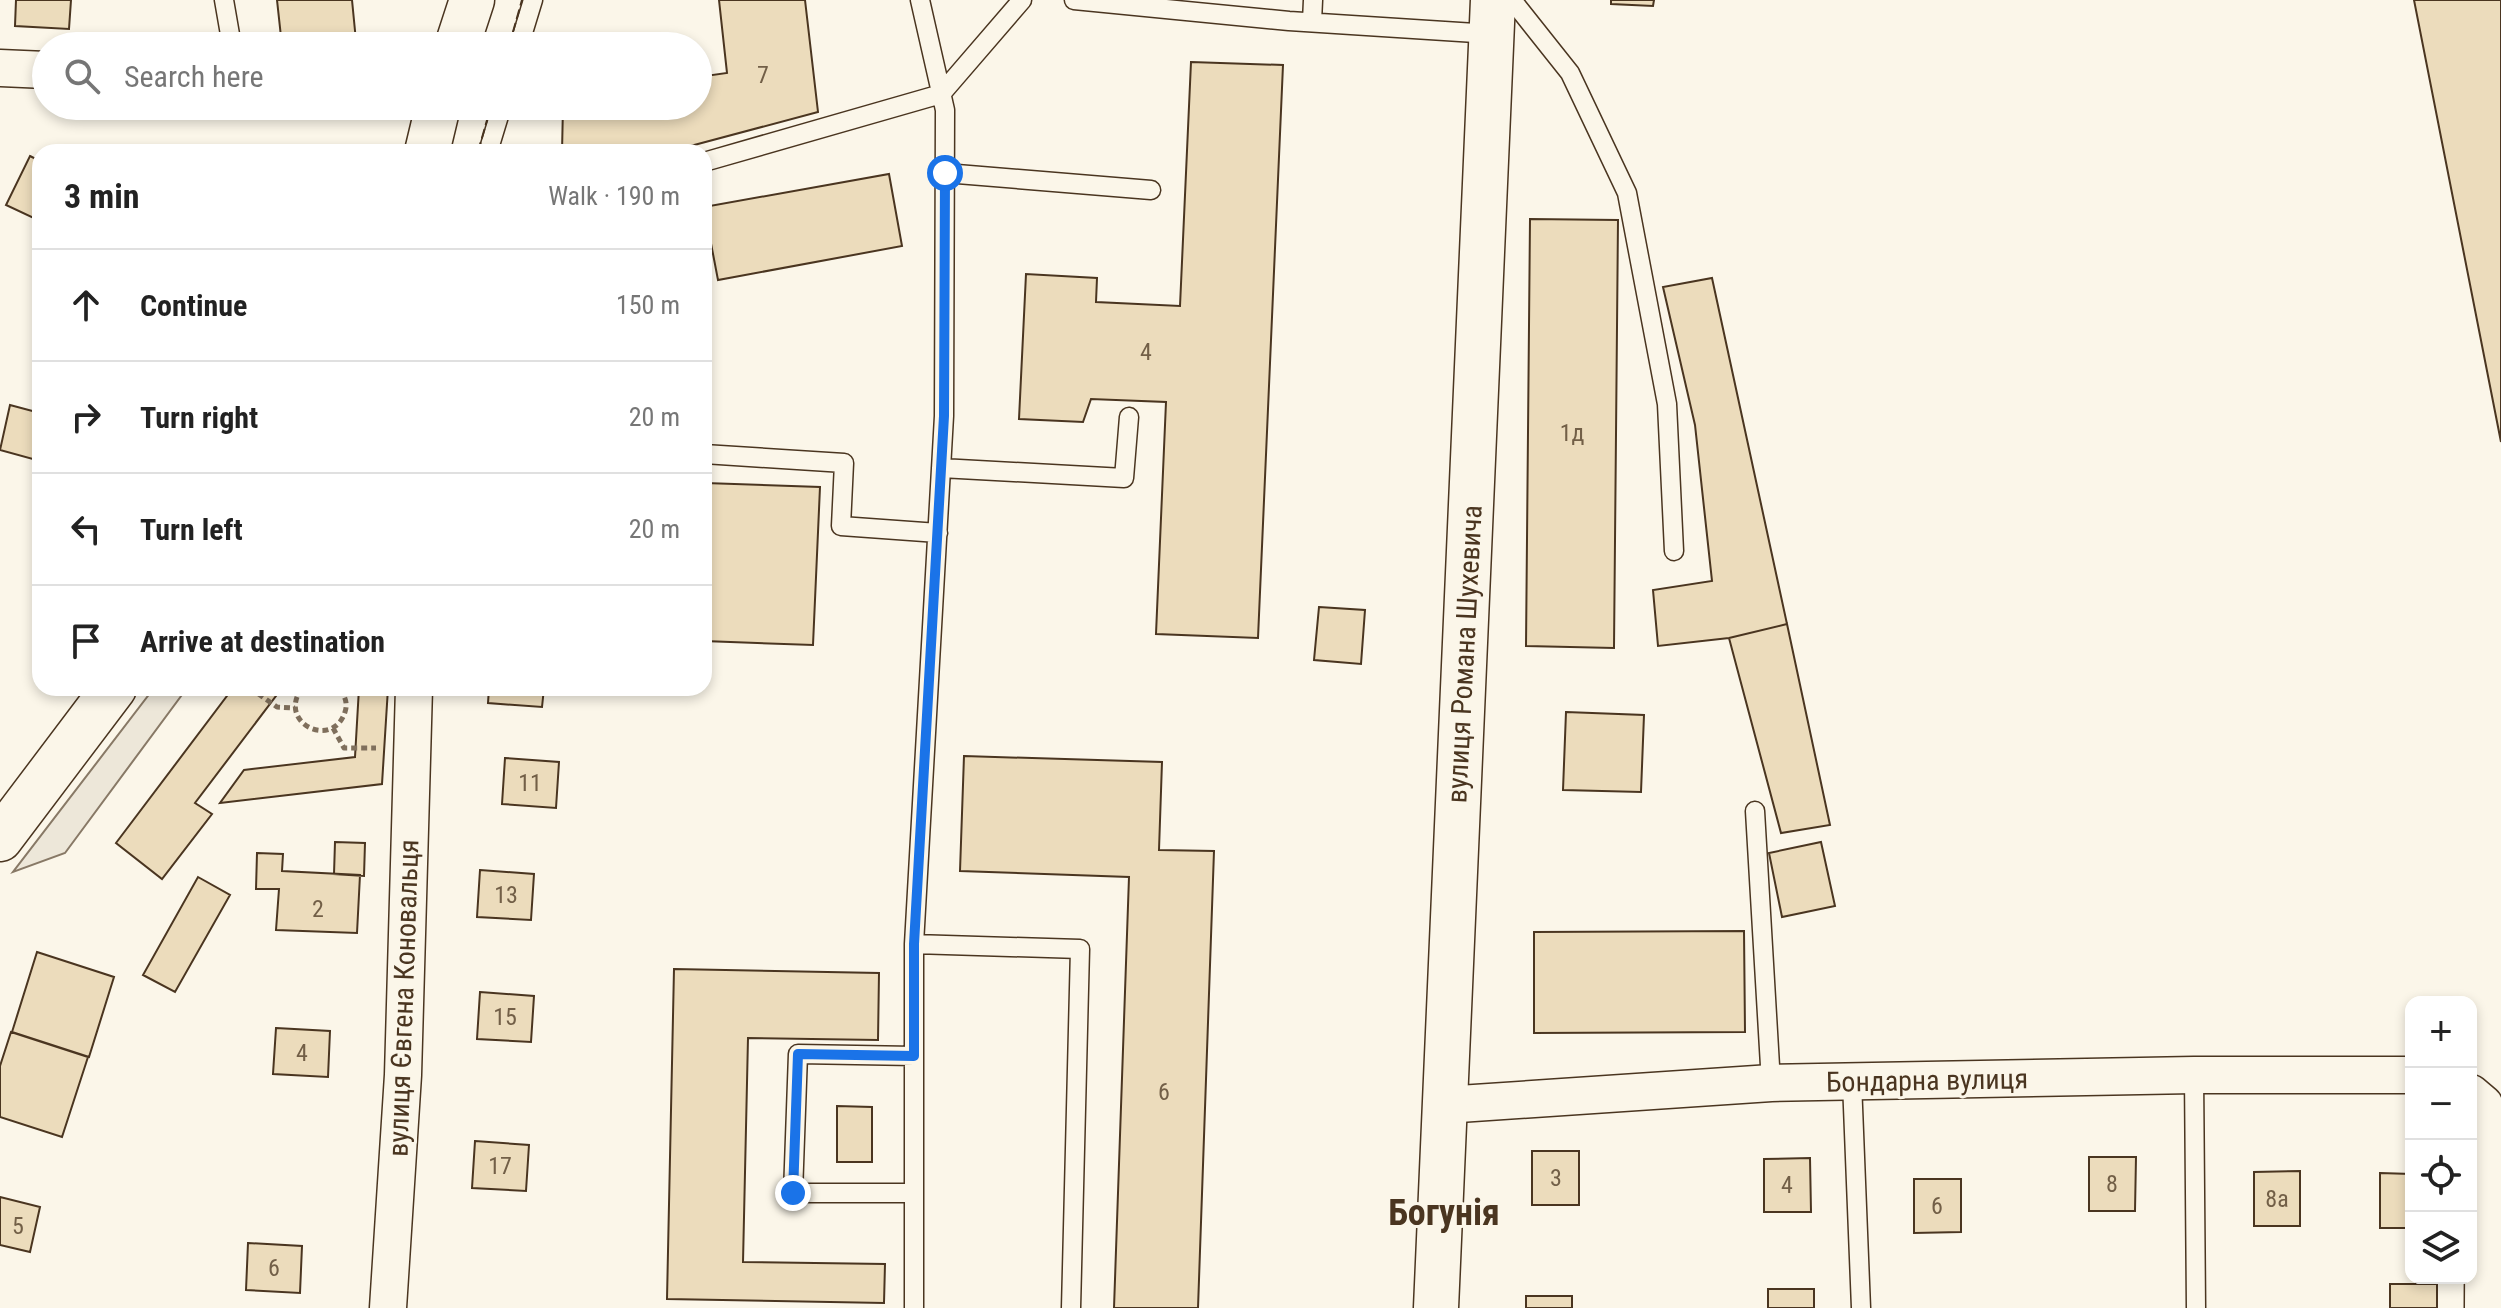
<!DOCTYPE html>
<meta charset="utf-8">
<style>
body{margin:0;font-family:"Roboto Condensed",sans-serif;background:#f6f6f6;color:#222}
.controls{position:absolute;right:24px;bottom:24px;display:grid;overflow:hidden;border-radius:16px;box-shadow:0 4px 12px #0003}
.controls button{width:72px;height:72px;display:grid;place-items:center;padding:0;border:0;border-bottom:2px solid #e0e0e0;background:#fff;color:#222;font:40px sans-serif}
.stop{position:absolute;width:24px;height:24px;margin:-18px;border:6px solid #1a73e8;border-radius:50%;background:#fff}
.stop.end{background:#1a73e8;border-color:#fff;box-shadow:0 2px 8px #0008}
.list{margin:0;padding:0;list-style:none}
h2{display:flex;justify-content:space-between;align-items:center;height:104px;margin:0;padding:0 32px;font-size:34px}
h2 small{font-size:26px;font-weight:400;color:#767676}
.list li{display:grid;grid-template-columns:52px 1fr auto;gap:24px;align-items:center;box-sizing:border-box;height:112px;padding:0 32px;border-top:2px solid #e0e0e0}
.list b{display:block;font-size:30px;white-space:nowrap}
.list em{font-size:26px;font-style:normal;color:#767676}
.icon{flex:none;width:44px;height:44px;fill:none;stroke:currentColor;stroke-width:2;stroke-linecap:round;stroke-linejoin:round}
.map{position:relative;flex:none;width:2501px;height:1308px;overflow:hidden}
.search{position:absolute;background:#fff;box-shadow:0 4px 12px #0003;left:32px;top:32px;width:680px;height:88px;display:flex;align-items:center;gap:20px;box-sizing:border-box;padding:0 28px;border-radius:44px;color:#767676;font-size:30px}
.panel{position:absolute;background:#fff;box-shadow:0 4px 12px #0003;left:32px;top:144px;width:680px;height:552px;border-radius:24px}
.map>svg:first-child{display:block}
.parking{fill:#ede7d9;stroke:#887966;stroke-width:2}
.building{fill:#ecdcbc;stroke:#4a3520;stroke-width:2}
.lines{fill:none;stroke-linecap:round;stroke-linejoin:round}
.service-casing{stroke:#4a3520;stroke-width:21}
.minor-casing{stroke:#4a3520;stroke-width:39}
.tertiary-casing{stroke:#4a3520;stroke-width:47}
.secondary-casing{stroke:#4a3520;stroke-width:47}
.path{stroke:#7f6f5c;stroke-width:5;stroke-dasharray:6 4;stroke-linecap:butt}
.service{stroke:#fbf6e9;stroke-width:18}
.minor{stroke:#fbf6e9;stroke-width:36}
.tertiary{stroke:#fbf6e9;stroke-width:44}
.secondary{stroke:#fbf6e9;stroke-width:44}
.fence{stroke:#4a3520;stroke-width:2;stroke-dasharray:10 4;stroke-linecap:butt}
.route{stroke:#1a73e8;stroke-width:10}
.labels{text-anchor:middle;stroke-width:6;stroke-linejoin:round;paint-order:stroke}
.number-label{font-size:24px;fill:#725f47}
.street-label{font-size:28px;fill:#4a3520;stroke:#fbf6e9}
.district-label{font-size:36px;font-weight:bold;fill:#4a3520;stroke:#fbf6e9}
</style>
<div class="map">
<svg width="2501" height="1308" viewBox="0 0 2501 1308">
<rect width="100%" height="100%" fill="#fbf6e9"/>
<path class="parking" d="M 154,688 L 187,688 L 65,853 L 13,872 Z"/>
<path class="building" d="M 16,0 L 71,0 L 69,29 L 15,26 Z
M 277,0 L 352,0 L 356,41 L 313,46 L 282,46 Z
M 719,0 L 805,0 L 818,112 L 668,152 L 562,152 L 563,106 L 698,106 L 698,77 L 727,73 Z
M 1611,0 L 1654,0 L 1653,6 L 1611,4 Z
M 2414,0 L 2501,0 L 2501,442 Z
M 1191,62 L 1283,65 L 1258,638 L 1156,634 L 1166,402 L 1091,399 L 1083,422 L 1019,419 L 1026,274 L 1097,278 L 1096,302 L 1180,306 Z
M 30,156 L 40,161 L 40,221 L 6,205 Z
M 889,174 L 902,246 L 718,280 L 704,207 Z
M 1530,219 L 1618,220 L 1614,648 L 1526,646 Z
M 1712,278 L 1787,624 L 1729,638 L 1658,646 L 1653,590 L 1712,581 L 1695,425 L 1663,287 Z
M 10,405 L 40,413 L 40,461 L 0,450 Z
M 705,483 L 820,487 L 813,645 L 704,641 Z
M 1319,607 L 1365,610 L 1361,664 L 1314,660 Z
M 1787,624 L 1830,825 L 1781,833 L 1729,638 Z
M 233,688 L 282,688 L 195,803 L 212,814 L 162,879 L 116,843 Z
M 359,688 L 388,688 L 382,784 L 220,803 L 244,770 L 355,757 Z
M 489,688 L 544,688 L 542,707 L 488,703 Z
M 1566,712 L 1644,715 L 1641,792 L 1563,790 Z
M 964,756 L 1162,762 L 1159,850 L 1214,851 L 1198,1308 L 1114,1308 L 1129,877 L 960,871 Z
M 505,758 L 559,762 L 556,808 L 502,804 Z
M 335,842 L 365,843 L 364,876 L 334,874 Z
M 1821,842 L 1835,906 L 1782,917 L 1769,853 Z
M 257,853 L 283,854 L 282,871 L 360,875 L 357,933 L 276,930 L 279,889 L 256,889 Z
M 480,870 L 534,874 L 531,920 L 477,917 Z
M 198,877 L 230,895 L 175,992 L 143,975 Z
M 1744,931 L 1745,1032 L 1534,1033 L 1534,932 Z
M 37,952 L 114,977 L 89,1057 L 12,1032 Z
M 674,969 L 879,973 L 878,1040 L 748,1038 L 743,1262 L 885,1264 L 884,1303 L 667,1299 Z
M 480,992 L 534,996 L 531,1042 L 477,1039 Z
M 276,1028 L 330,1031 L 328,1077 L 273,1074 Z
M 11,1032 L 88,1057 L 62,1137 L 0,1117 L 0,1066 Z
M 837,1106 L 872,1107 L 872,1162 L 837,1162 Z
M 475,1141 L 529,1145 L 526,1191 L 472,1188 Z
M 1532,1151 L 1579,1151 L 1579,1205 L 1532,1205 Z
M 2089,1157 L 2136,1157 L 2135,1211 L 2089,1211 Z
M 1810,1158 L 1811,1212 L 1764,1212 L 1764,1159 Z
M 2300,1171 L 2300,1226 L 2254,1226 L 2254,1172 Z
M 2380,1173 L 2411,1174 L 2411,1228 L 2380,1228 Z
M 1914,1179 L 1961,1179 L 1961,1232 L 1914,1233 Z
M 0,1197 L 40,1207 L 30,1252 L 0,1245 Z
M 248,1243 L 302,1246 L 300,1293 L 246,1290 Z
M 2390,1284 L 2437,1284 L 2437,1308 L 2390,1308 Z
M 1768,1289 L 1814,1289 L 1814,1308 L 1768,1308 Z
M 1526,1296 L 1572,1296 L 1572,1308 L 1526,1308 Z"/>
<g class="lines">
<defs>
<path id="service" d="M 224,0 L 232,46
M 1074,0 L 1289,21 L 1491,34
M 1512,0 L 1570,73 L 1627,193 L 1667,404 L 1674,551
M 1312,22 L 1313,0
M 519,46 L 533,0
M 488,152 L 502,106
M 704,162 L 941,94 L 1022,0
M 945,173 L 1151,190
M 704,454 L 844,463 L 841,526 L 938,533
M 941,468 L 1124,478 L 1129,417
M 1755,811 L 1771,1083
M 914,944 L 944,416 L 945,110 L 920,0
M 2194,1075 L 2196,1308
M 1852,1082 L 1861,1308
M 914,1193 L 793,1193 L 798,1054 L 914,1056
M 914,1308 L 914,944 L 1080,949 L 1071,1308"/>
<path id="minor" d="M 0,68 L 46,70
M 2471,1093 L 2484,1104 L 2483,1308
M 1444,1105 L 1771,1083 L 2194,1075 L 2411,1075
M 388,1308 L 403,1075 L 414,688"/>
<path id="tertiary" d="M 1436,1308 L 1493,0"/>
<path id="secondary" d="M 457,46 L 472,0
M 427,152 L 438,106
M 0,839 L 114,688"/>
</defs>
<use href="#service" class="service-casing"/>
<use href="#minor" class="minor-casing"/>
<use href="#tertiary" class="tertiary-casing"/>
<use href="#secondary" class="secondary-casing"/>
<path class="path" d="M 250,688 L 277,707 L 295,708
M 302,688 C 276,723 333,750 345,712 C 348,703 345,696 339,688
M 333,728 L 344,748 L 376,748"/>
<use href="#service" class="service"/>
<use href="#minor" class="minor"/>
<use href="#tertiary" class="tertiary"/>
<use href="#secondary" class="secondary"/>
<path class="fence" d="M 509,46 L 522,0
M 478,152 L 491,106"/>
</g>
<g class="lines">
<path class="route" d="M 793,1193 L 798,1054 L 914,1056 L 914,944 L 944,416 L 945,173"/>
</g>
<g class="labels">
<g class="number-label">
<text x="763" y="83">7</text>
<text x="1146" y="360">4</text>
<text x="1572" y="441">1д</text>
<text x="530" y="791">11</text>
<text x="506" y="903">13</text>
<text x="318" y="917">2</text>
<text x="505" y="1025">15</text>
<text x="302" y="1061">4</text>
<text x="1164" y="1100">6</text>
<text x="500" y="1174">17</text>
<text x="1556" y="1186">3</text>
<text x="2112" y="1192">8</text>
<text x="1787" y="1193">4</text>
<text x="2277" y="1207">8а</text>
<text x="1937" y="1214">6</text>
<text x="18" y="1234">5</text>
<text x="274" y="1276">6</text>
</g>
<g class="street-label">
<text transform="translate(1464 654) rotate(-87)" y="10">вулиця Романа Шухевича</text>
<text transform="translate(403 998) rotate(-88)" y="10">вулиця Євгена Коновальця</text>
<text transform="translate(1927 1080) rotate(-1)" y="10">Бондарна вулиця</text>
</g>
<g class="district-label">
<text x="1444" y="1225">Богунія</text>
</g>
</g>
</svg>
<div class="controls">
<button>+</button>
<button>−</button>
<button><svg class="icon" aria-label="locate" viewBox="0 0 24 24"><circle cx="12" cy="12" r="6"/><path d="M12 2v4M12 18v4M2 12h4M18 12h4"/></svg></button>
<button><svg class="icon" aria-label="layers" viewBox="0 0 24 24"><path d="M12 4l9 5-9 5-9-5zM3 14l9 5 9-5"/></svg></button>
</div>
<div class="stop" style="left:945px;top:173px"></div>
<div class="stop end" style="left:793px;top:1193px"></div>
<div class="search"><svg class="icon" aria-label="search" viewBox="0 0 24 24"><circle cx="10" cy="10" r="6"/><path d="M15 15l6 6"/></svg>Search here</div>
<section class="panel">
<h2>3 min<small>Walk · 190 m</small></h2>
<ul class="list">
<li><svg class="icon" aria-label="ahead" viewBox="0 0 24 24"><path d="M12 20V5M6 11l6-6 6 6"/></svg><div><b>Continue</b></div><em>150 m</em></li>
<li><svg class="icon" aria-label="right" viewBox="0 0 24 24"><path d="M7 20v-9h11M14 6l5 5-5 5"/></svg><div><b>Turn right</b></div><em>20 m</em></li>
<li><svg class="icon" aria-label="left" viewBox="0 0 24 24"><path d="M17 20v-9H6M10 6l-5 5 5 5"/></svg><div><b>Turn left</b></div><em>20 m</em></li>
<li><svg class="icon" aria-label="arrive" viewBox="0 0 24 24"><path d="M6 21V4h12l-3 4 3 4H6"/></svg><div><b>Arrive at destination</b></div></li>
</ul>
</section>
</div>
